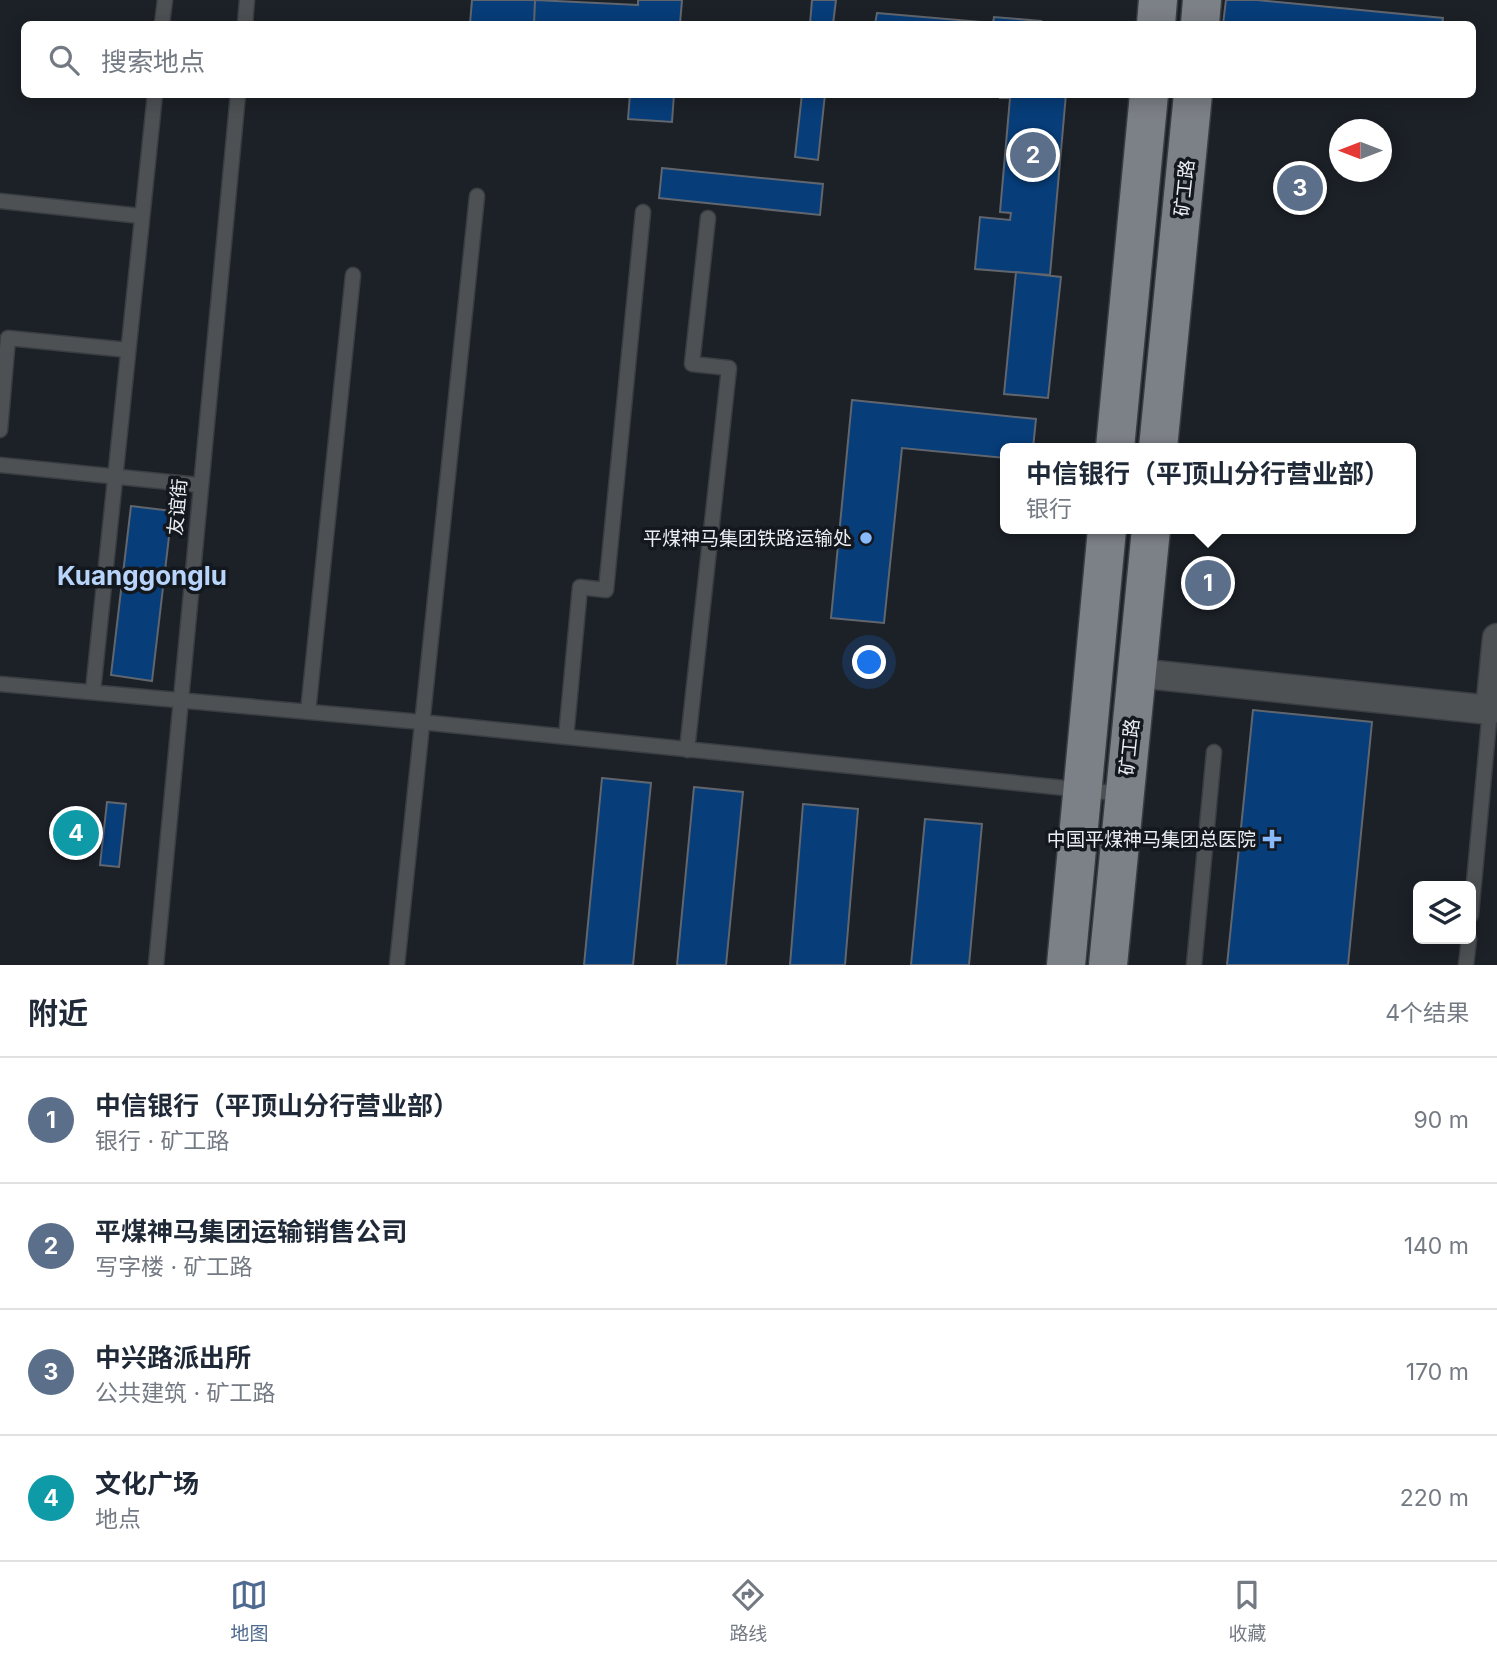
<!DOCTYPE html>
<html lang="zh">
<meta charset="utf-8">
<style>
body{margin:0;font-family:Inter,"Noto Sans SC",sans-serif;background:#f6f6f7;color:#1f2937}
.controls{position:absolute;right:21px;bottom:21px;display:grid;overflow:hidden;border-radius:10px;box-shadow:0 4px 18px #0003}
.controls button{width:63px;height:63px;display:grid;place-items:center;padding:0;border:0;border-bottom:2px solid #e0e1e3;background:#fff;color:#1f2937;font:35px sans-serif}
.compass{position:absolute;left:1329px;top:119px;width:63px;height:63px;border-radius:50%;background:#fff;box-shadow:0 4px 18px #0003;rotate:270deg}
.you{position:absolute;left:870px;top:663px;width:24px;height:24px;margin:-18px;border:5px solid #fff;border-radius:50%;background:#1a73e8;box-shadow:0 0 0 10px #1a73e833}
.badge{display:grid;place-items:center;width:46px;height:46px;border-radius:50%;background:#4f6a90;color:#fff;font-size:23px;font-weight:700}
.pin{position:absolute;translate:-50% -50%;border:4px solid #fff;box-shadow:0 2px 7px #0006}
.popup{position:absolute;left:1000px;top:443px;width:416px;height:91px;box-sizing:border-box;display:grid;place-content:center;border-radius:10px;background:#fff;filter:drop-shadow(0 2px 5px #0005);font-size:23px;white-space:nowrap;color:#747a83}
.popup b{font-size:26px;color:#1f2937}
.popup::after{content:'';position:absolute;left:50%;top:100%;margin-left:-14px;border:14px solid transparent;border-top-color:#fff}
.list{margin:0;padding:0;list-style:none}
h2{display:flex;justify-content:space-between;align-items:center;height:91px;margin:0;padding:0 28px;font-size:30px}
h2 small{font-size:23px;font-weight:400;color:#747a83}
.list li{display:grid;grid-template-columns:46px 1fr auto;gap:21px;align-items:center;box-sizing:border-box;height:126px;padding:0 28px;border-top:2px solid #e0e1e3}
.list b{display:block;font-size:26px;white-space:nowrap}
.list p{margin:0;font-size:23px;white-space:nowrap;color:#747a83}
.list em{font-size:23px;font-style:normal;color:#747a83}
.icon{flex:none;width:38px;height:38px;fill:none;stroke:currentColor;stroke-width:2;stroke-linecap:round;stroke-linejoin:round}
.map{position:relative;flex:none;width:1497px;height:965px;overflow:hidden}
.search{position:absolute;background:#fff;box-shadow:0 4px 18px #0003;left:21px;right:21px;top:21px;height:77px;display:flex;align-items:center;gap:18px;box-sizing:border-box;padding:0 24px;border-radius:10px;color:#747a83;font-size:26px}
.sheet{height:595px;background:#fff}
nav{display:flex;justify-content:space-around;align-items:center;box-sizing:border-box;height:98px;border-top:2px solid #e0e1e3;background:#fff;font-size:19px;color:#747a83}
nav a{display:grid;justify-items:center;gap:4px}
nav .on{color:#4f6a90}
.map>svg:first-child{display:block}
.building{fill:#073d79;stroke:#61666e;stroke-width:2}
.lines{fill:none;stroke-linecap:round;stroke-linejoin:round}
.lane-casing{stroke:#393e43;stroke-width:17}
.street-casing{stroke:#393e43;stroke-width:31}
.primary-casing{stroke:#393e43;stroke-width:41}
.lane{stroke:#4e5154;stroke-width:14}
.street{stroke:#4e5154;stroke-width:28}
.primary{stroke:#7c8187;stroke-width:38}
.poi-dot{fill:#89bafc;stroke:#13181e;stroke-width:2.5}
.labels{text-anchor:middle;stroke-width:7;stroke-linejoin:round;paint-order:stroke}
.street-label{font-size:19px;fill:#eaedf1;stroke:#13181e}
.poi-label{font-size:19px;fill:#eaedf1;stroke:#13181e;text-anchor:end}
.district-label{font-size:26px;font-weight:bold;fill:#b8d4fa;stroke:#13181e}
</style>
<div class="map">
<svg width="1497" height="965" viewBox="0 0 1497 965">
<rect width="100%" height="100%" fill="#1c2127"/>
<path class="building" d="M 472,0 L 535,0 L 534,24 L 470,24 Z
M 535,0 L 638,5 L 638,0 L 682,0 L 680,24 L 534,24 Z
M 812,0 L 836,0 L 833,24 L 810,24 Z
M 1226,0 L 1257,0 L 1443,18 L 1442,24 L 1223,24 Z
M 877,13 L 993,23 L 994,17 L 1041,21 L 1046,24 L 875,24 Z
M 630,94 L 674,94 L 672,122 L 628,119 Z
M 802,94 L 825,94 L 818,160 L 795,157 Z
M 1000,94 L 1066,94 L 1050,275 L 975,269 L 980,217 L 1010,220 L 1011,213 L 1000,212 L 1010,98 L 1000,98 Z
M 662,168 L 823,184 L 820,215 L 659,198 Z
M 1016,272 L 1061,277 L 1048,398 L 1004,394 Z
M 852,400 L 1036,419 L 1033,448 L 1005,448 L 1005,458 L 902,448 L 884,623 L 831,618 Z
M 131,506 L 172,511 L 152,681 L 111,675 Z
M 1253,710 L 1372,722 L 1348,965 L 1227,965 Z
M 602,778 L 651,783 L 633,965 L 584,965 Z
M 694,787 L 743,792 L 726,965 L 677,965 Z
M 107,802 L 126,804 L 119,867 L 100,865 Z
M 803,804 L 858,809 L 845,965 L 790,965 Z
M 925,819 L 982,824 L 969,965 L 911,965 Z"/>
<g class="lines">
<defs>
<path id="lane" d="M 162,24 L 165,0
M 245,24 L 247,0
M 0,201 L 141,216
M 0,430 L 8,338 L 128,350
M 0,465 L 199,485
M 0,684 L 421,722 L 1124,794
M 93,691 L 155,94
M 308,712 L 353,275
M 566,737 L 580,587 L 606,590 L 643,212
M 687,750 L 729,368 L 692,364 L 708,218
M 1471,915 L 1490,710
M 156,965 L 238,94
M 397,965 L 477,196
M 1194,965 L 1214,752
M 1466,965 L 1469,939"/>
<path id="street" d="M 1137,673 L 1490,710 L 1497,638"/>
<path id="primary" d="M 1156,24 L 1158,0
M 1200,24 L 1202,0
M 1115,448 L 1149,94
M 1158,448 L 1193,94
M 1066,965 L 1107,529
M 1108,965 L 1151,529"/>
</defs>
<use href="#lane" class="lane-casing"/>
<use href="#street" class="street-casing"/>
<use href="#primary" class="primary-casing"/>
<use href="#lane" class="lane"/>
<use href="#street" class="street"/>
<use href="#primary" class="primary"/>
</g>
<g class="poi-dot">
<circle cx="866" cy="538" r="7"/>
<path d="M1268.5 828.5h7v7h7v7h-7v7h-7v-7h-7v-7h7z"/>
</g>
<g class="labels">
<g class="street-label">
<text transform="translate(1184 188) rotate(-84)" y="7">矿工路</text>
<text transform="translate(177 507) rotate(-85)" y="7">友谊街</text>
<text transform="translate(1129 747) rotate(-84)" y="7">矿工路</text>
</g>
<g class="poi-label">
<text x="852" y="545">平煤神马集团铁路运输处</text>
<text x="1256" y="846">中国平煤神马集团总医院</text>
</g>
<g class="district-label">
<text x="142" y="585">Kuanggonglu</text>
</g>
</g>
</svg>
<div class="controls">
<button><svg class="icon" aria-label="layers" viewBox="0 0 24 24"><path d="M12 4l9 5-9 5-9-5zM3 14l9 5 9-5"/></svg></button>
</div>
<svg class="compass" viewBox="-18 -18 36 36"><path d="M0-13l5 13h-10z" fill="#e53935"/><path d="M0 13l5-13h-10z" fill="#747a83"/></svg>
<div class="you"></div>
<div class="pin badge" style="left:1208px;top:583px;background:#5c6f8a">1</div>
<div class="popup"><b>中信银行（平顶山分行营业部）</b>银行</div>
<div class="pin badge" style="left:1033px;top:155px;background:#5c6f8a">2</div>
<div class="pin badge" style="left:1300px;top:188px;background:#5c6f8a">3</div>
<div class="pin badge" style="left:76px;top:833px;background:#0f9aa8">4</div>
<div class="search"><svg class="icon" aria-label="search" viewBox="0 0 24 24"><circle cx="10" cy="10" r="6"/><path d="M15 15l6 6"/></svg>搜索地点</div>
</div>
<section class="sheet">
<h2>附近<small>4个结果</small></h2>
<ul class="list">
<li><span class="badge" style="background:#5c6f8a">1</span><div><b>中信银行（平顶山分行营业部）</b><p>银行 · 矿工路</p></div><em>90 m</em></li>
<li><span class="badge" style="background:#5c6f8a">2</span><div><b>平煤神马集团运输销售公司</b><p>写字楼 · 矿工路</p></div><em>140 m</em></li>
<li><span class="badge" style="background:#5c6f8a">3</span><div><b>中兴路派出所</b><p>公共建筑 · 矿工路</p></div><em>170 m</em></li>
<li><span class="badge" style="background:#0f9aa8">4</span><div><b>文化广场</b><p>地点</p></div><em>220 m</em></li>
</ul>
</section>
<nav>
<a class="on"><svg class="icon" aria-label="map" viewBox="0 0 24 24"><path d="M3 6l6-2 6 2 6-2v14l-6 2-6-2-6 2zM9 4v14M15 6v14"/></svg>地图</a>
<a><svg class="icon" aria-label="directions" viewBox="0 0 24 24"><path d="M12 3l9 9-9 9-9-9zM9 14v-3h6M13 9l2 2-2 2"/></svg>路线</a>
<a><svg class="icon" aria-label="saved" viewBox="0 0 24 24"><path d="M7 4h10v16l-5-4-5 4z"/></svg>收藏</a>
</nav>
